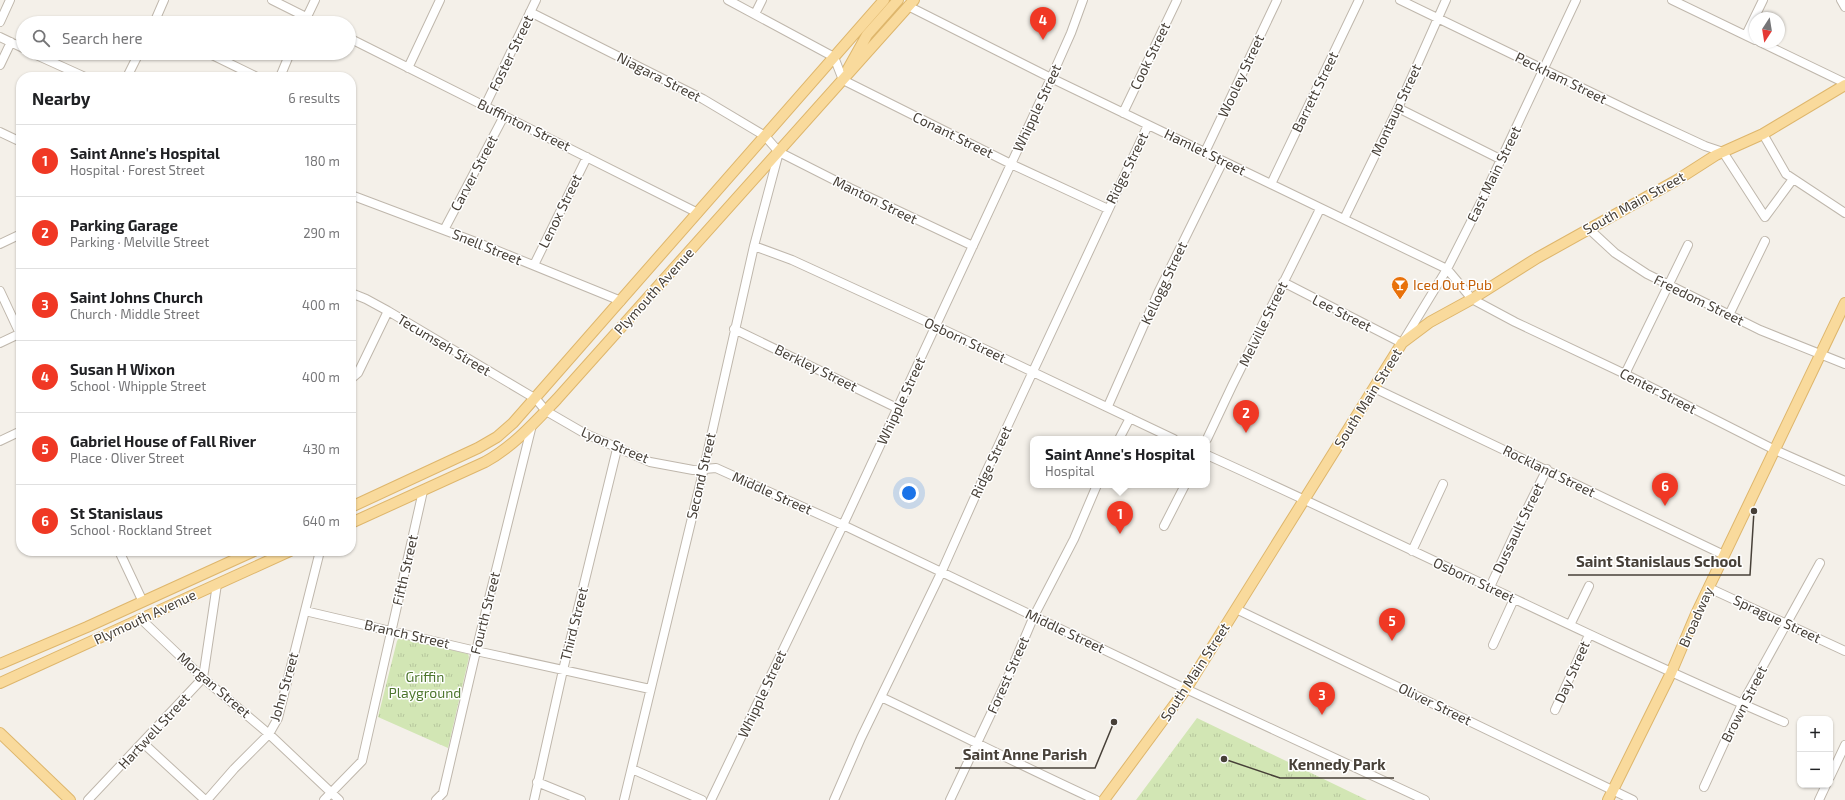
<!DOCTYPE html>
<meta charset="utf-8">
<style>
body{margin:0;font-family:"Exo 2",sans-serif;background:#f6f6f6;color:#202124}
.controls{position:absolute;right:12px;bottom:12px;display:grid;overflow:hidden;border-radius:8px;box-shadow:0 1px 3px #0004}
.controls button{width:36px;height:36px;display:grid;place-items:center;padding:0;border:0;border-bottom:1px solid #e0e0e0;background:#fff;color:#202124;font:20px sans-serif}
.compass{position:absolute;left:1749px;top:12px;width:36px;height:36px;border-radius:50%;background:#fff;box-shadow:0 1px 3px #0004;rotate:192deg}
.you{position:absolute;left:909px;top:493px;width:14px;height:14px;margin:-10px;border:3px solid #fff;border-radius:50%;background:#1a73e8;box-shadow:0 0 0 6px #1a73e833}
.badge{display:grid;place-items:center;width:26px;height:26px;border-radius:50%;background:#f03824;color:#fff;font-size:13px;font-weight:700}
.pin{position:absolute;translate:-50% -33px;filter:drop-shadow(0 1px 2px #0008)}
.pin::after{content:'';position:absolute;top:21px;width:14px;height:12px;background:inherit;clip-path:polygon(0 0,100% 0,50% 100%)}
.popup{position:absolute;left:1030px;top:436px;width:180px;height:52px;box-sizing:border-box;display:grid;place-content:center;border-radius:8px;background:#fff;filter:drop-shadow(0 1px 3px #0005);font-size:13px;white-space:nowrap;color:#757577}
.popup b{font-size:15px;color:#202124}
.popup::after{content:'';position:absolute;left:50%;top:100%;margin-left:-8px;border:8px solid transparent;border-top-color:#fff}
.list{margin:0;padding:0;list-style:none}
h2{display:flex;justify-content:space-between;align-items:center;height:52px;margin:0;padding:0 16px;font-size:17px}
h2 small{font-size:13px;font-weight:400;color:#757577}
.list li{display:grid;grid-template-columns:26px 1fr auto;gap:12px;align-items:center;box-sizing:border-box;height:72px;padding:0 16px;border-top:1px solid #e0e0e0}
.list b{display:block;font-size:15px;white-space:nowrap}
.list p{margin:0;font-size:13px;white-space:nowrap;color:#757577}
.list em{font-size:13px;font-style:normal;color:#757577}
.icon{flex:none;width:22px;height:22px;fill:none;stroke:currentColor;stroke-width:2;stroke-linecap:round;stroke-linejoin:round}
.map{position:relative;flex:none;width:1845px;height:800px;overflow:hidden}
.search{position:absolute;background:#fff;box-shadow:0 1px 3px #0004;left:16px;top:16px;width:340px;height:44px;display:flex;align-items:center;gap:10px;box-sizing:border-box;padding:0 14px;border-radius:22px;color:#757577;font-size:15px}
.panel{position:absolute;background:#fff;box-shadow:0 1px 3px #0004;left:16px;top:72px;width:340px;height:484px;border-radius:16px}
.map>svg:first-child{display:block}
.park{fill:url(#park-tufts)}
.lines{fill:none;stroke-linecap:round;stroke-linejoin:round}
.minor-casing{stroke:#bfb7ac;stroke-width:10}
.major-casing{stroke:#deb66c;stroke-width:12}
.minor{stroke:#fff;stroke-width:8}
.major{stroke:#f9da9c;stroke-width:10}
.labels{text-anchor:middle;stroke-width:3;stroke-linejoin:round;paint-order:stroke}
.street-label{font-size:14px;fill:#474038;stroke:#fff}
.food-label{font-size:14px;fill:#c56008;stroke:#fff;text-anchor:start}
.park-label{font-size:14px;fill:#4d762d;stroke:#fff}
.leader{fill:none;stroke:#474038;stroke-width:1.5}
.callout-dot{fill:#474038;stroke:#fff;stroke-width:1.5}
.callout-label{font-size:15px;text-anchor:middle;font-weight:bold;fill:#474038;stroke:#fff;stroke-width:3;stroke-linejoin:round;paint-order:stroke}
</style>
<div class="map">
<svg width="1845" height="800" viewBox="0 0 1845 800">
<defs>
<pattern id="park-tufts" width="24" height="20" patternUnits="userSpaceOnUse"><rect width="24" height="20" fill="#d2e6b4"/><path d="M3 7l-1-3M5 7V3M7 7l1-3M15 17l-1-3M17 17v-4M19 17l1-3" fill="none" stroke="#b6c69c"/></pattern>
</defs>
<rect width="100%" height="100%" fill="#f4f0e9"/>
<path class="park" d="M 400,637 L 468,654 L 469,657 L 448,748 L 378,717 L 397,641 Z
M 1197,718 L 1367,800 L 1136,800 Z"/>
<g class="lines">
<defs>
<path id="minor" d="M 272,0 L 318,23
M 728,0 L 834,57 L 843,80 L 1011,164 L 1108,209
M 1400,0 L 1634,113 L 1705,146 L 1723,152 L 1765,217 L 1793,179
M 1672,0 L 1755,40
M 1841,0 L 1845,7
M 908,6 L 1051,78 L 1447,269 L 1472,299 L 1515,322 L 1625,374 L 1775,450 L 1845,481
M 530,12 L 703,99 L 765,136 L 779,152 L 850,188 L 973,246
M 755,14 L 762,0
M 0,22 L 10,0
M 154,23 L 164,0
M 304,23 L 315,0
M 1746,35 L 1763,0
M 0,37 L 23,48
M 349,38 L 698,213
M 1760,42 L 1845,83
M 32,53 L 85,77
M 208,53 L 257,77
M 0,65 L 11,42
M 408,68 L 440,0
M 127,77 L 139,53
M 280,77 L 290,53
M 485,106 L 536,0
M 1398,108 L 1500,159
M 1123,113 L 1177,0
M 0,132 L 21,142
M 1763,134 L 1786,174 L 1845,213
M 1205,152 L 1277,0
M 1271,184 L 1359,0
M 351,195 L 481,244 L 621,301
M 1344,219 L 1398,108 L 1446,0
M 1588,228 L 1615,253 L 1647,274 L 1760,330 L 1845,364
M 444,230 L 504,116
M 0,244 L 21,234
M 754,246 L 792,260 L 936,326 L 1174,439
M 534,265 L 587,157
M 1283,282 L 1402,343 L 1447,269 L 1481,202 L 1576,0
M 0,291 L 21,336
M 351,293 L 366,299 L 388,311 L 536,399 L 546,411 L 584,433 L 650,462 L 693,470 L 716,468 L 843,525 L 1186,689 L 1425,800
M 1729,315 L 1765,241
M 734,329 L 897,408
M 0,343 L 21,333
M 1625,374 L 1688,245
M 351,379 L 358,373 L 388,311
M 1374,388 L 1724,555
M 1108,406 L 1158,293 L 1223,161
M 1119,439 L 1130,418
M 1207,439 L 1232,386 L 1320,209
M 0,441 L 21,431
M 1207,455 C 1400,542 1589,638 1784,722
M 1164,526 L 1185,485
M 119,551 L 143,602
M 1412,551 L 1443,484
M 1490,587 L 1515,533 L 1547,469
M 1709,588 L 1845,651
M 1236,609 L 1633,800
M 305,611 L 476,651 L 650,689
M 141,619 L 203,678 L 269,734 L 339,800
M 1570,625 L 1589,586
M 1493,645 L 1514,599
M 881,697 C 953,731 1024,767 1096,800
M 1555,710 L 1589,635
M 143,743 L 205,800
M 632,769 L 702,800
M 1830,777 L 1845,745
M 537,782 L 581,800
M 1704,787 L 1742,704 L 1820,563
M 88,800 L 203,678 L 217,584
M 207,800 L 234,769 L 269,734 L 278,718 L 320,551
M 324,800 L 362,761 L 423,491
M 436,800 L 443,793 L 476,651 L 532,425
M 534,800 L 563,670 L 617,449
M 624,800 L 704,468 L 754,246 L 779,152
M 711,800 L 843,525 L 1051,78 L 1071,33 L 1083,0
M 834,800 L 861,738 L 941,573 L 986,472 L 1148,125
M 950,800 L 1005,684 L 1034,616 L 1074,539 L 1097,485
M 1819,800 L 1826,785"/>
<path id="major" d="M 848,69 L 867,35 L 898,0
M 351,507 L 478,448 L 497,437 L 513,423 L 884,0
M 351,523 L 485,462 C 514,446 535,422 557,399 L 914,0
M 0,664 L 87,627 L 254,551
M 0,683 L 290,551
M 0,733 L 70,800
M 1104,800 L 1186,689 L 1402,343 L 1430,322 L 1472,299 L 1537,258 L 1677,180 L 1716,155 L 1763,134 L 1845,85
M 1608,800 L 1671,673 L 1696,614 L 1845,303"/>
</defs>
<use href="#minor" class="minor-casing"/>
<use href="#major" class="major-casing"/>
<use href="#minor" class="minor"/>
<use href="#major" class="major"/>
</g>
<defs>
<symbol id="bar-pin" viewBox="-11 -11 22 30"><path d="M0 17L-7.5 6A9.5 9.5 0 1 1 7.5 6Z" fill="#e8710a" stroke="#fff"/><path d="M-6-5H6L.8 .8V4.5H3.5V6h-7V4.5H-.8V.8Z" fill="#fff"/></symbol>
</defs>
<g fill-rule="evenodd">
<use href="#bar-pin" x="1390" y="275" width="20" height="27"/>
</g>
<g class="labels">
<g class="street-label">
<text transform="translate(511 53) rotate(-64)" y="5">Foster Street</text>
<text transform="translate(1150 56) rotate(-64)" y="5">Cook Street</text>
<text transform="translate(1241 76) rotate(-65)" y="5">Wooley Street</text>
<text transform="translate(659 77) rotate(27)" y="5">Niagara Street</text>
<text transform="translate(1561 78) rotate(26)" y="5">Peckham Street</text>
<text transform="translate(1315 92) rotate(-64)" y="5">Barrett Street</text>
<text transform="translate(1037 108) rotate(-65)" y="5">Whipple Street</text>
<text transform="translate(1396 110) rotate(-65)" y="5">Montaup Street</text>
<text transform="translate(524 125) rotate(26)" y="5">Buffinton Street</text>
<text transform="translate(953 135) rotate(26)" y="5">Conant Street</text>
<text transform="translate(1205 152) rotate(26)" y="5">Hamlet Street</text>
<text transform="translate(1127 168) rotate(-64)" y="5">Ridge Street</text>
<text transform="translate(474 173) rotate(-62)" y="5">Carver Street</text>
<text transform="translate(1494 174) rotate(-64)" y="5">East Main Street</text>
<text transform="translate(875 200) rotate(26)" y="5">Manton Street</text>
<text transform="translate(1634 203) rotate(-29)" y="5">South Main Street</text>
<text transform="translate(560 211) rotate(-64)" y="5">Lenox Street</text>
<text transform="translate(487 247) rotate(22)" y="5">Snell Street</text>
<text transform="translate(1164 283) rotate(-65)" y="5">Kellogg Street</text>
<text transform="translate(654 291) rotate(-48)" y="5">Plymouth Avenue</text>
<text transform="translate(1699 300) rotate(26)" y="5">Freedom Street</text>
<text transform="translate(1342 313) rotate(27)" y="5">Lee Street</text>
<text transform="translate(1263 324) rotate(-64)" y="5">Melville Street</text>
<text transform="translate(965 340) rotate(25)" y="5">Osborn Street</text>
<text transform="translate(444 345) rotate(31)" y="5">Tecumseh Street</text>
<text transform="translate(816 368) rotate(26)" y="5">Berkley Street</text>
<text transform="translate(1658 391) rotate(27)" y="5">Center Street</text>
<text transform="translate(1368 398) rotate(-58)" y="5">South Main Street</text>
<text transform="translate(901 401) rotate(-65)" y="5">Whipple Street</text>
<text transform="translate(615 445) rotate(23)" y="5">Lyon Street</text>
<text transform="translate(991 462) rotate(-65)" y="5">Ridge Street</text>
<text transform="translate(1549 471) rotate(26)" y="5">Rockland Street</text>
<text transform="translate(701 476) rotate(-77)" y="5">Second Street</text>
<text transform="translate(772 493) rotate(24)" y="5">Middle Street</text>
<text transform="translate(1518 528) rotate(-64)" y="5">Dussault Street</text>
<text transform="translate(405 570) rotate(-77)" y="5">Fifth Street</text>
<text transform="translate(1474 580) rotate(25)" y="5">Osborn Street</text>
<text transform="translate(485 613) rotate(-76)" y="5">Fourth Street</text>
<text transform="translate(145 617) rotate(-25)" y="5">Plymouth Avenue</text>
<text transform="translate(1696 617) rotate(-66)" y="5">Broadway</text>
<text transform="translate(1777 619) rotate(25)" y="5">Sprague Street</text>
<text transform="translate(574 624) rotate(-76)" y="5">Third Street</text>
<text transform="translate(1065 631) rotate(25)" y="5">Middle Street</text>
<text transform="translate(407 634) rotate(13)" y="5">Branch Street</text>
<text transform="translate(1195 672) rotate(-57)" y="5">South Main Street</text>
<text transform="translate(1572 672) rotate(-66)" y="5">Day Street</text>
<text transform="translate(1008 675) rotate(-66)" y="5">Forest Street</text>
<text transform="translate(214 685) rotate(41)" y="5">Morgan Street</text>
<text transform="translate(284 687) rotate(-74)" y="5">John Street</text>
<text transform="translate(762 694) rotate(-65)" y="5">Whipple Street</text>
<text transform="translate(1435 704) rotate(26)" y="5">Oliver Street</text>
<text transform="translate(1744 704) rotate(-63)" y="5">Brown Street</text>
<text transform="translate(154 731) rotate(-47)" y="5">Hartwell Street</text>
</g>
<g class="food-label">
<text x="1413" y="290">Iced Out Pub</text>
</g>
<g class="park-label">
<text x="425" y="682">Griffin<tspan x="425" dy="16">Playground</tspan></text>
</g>
</g>
<path class="leader" d="M1754 511L1750 575H1568M1114 722L1095 768H955M1224 759L1280 778H1394"/>
<g class="callout-dot">
<circle cx="1754" cy="511" r="4"/>
<circle cx="1114" cy="722" r="4"/>
<circle cx="1224" cy="759" r="4"/>
</g>
<g class="callout-label">
<text x="1659" y="567">Saint Stanislaus School</text>
<text x="1025" y="760">Saint Anne Parish</text>
<text x="1337" y="770">Kennedy Park</text>
</g>
</svg>
<div class="controls">
<button>+</button>
<button>−</button>
</div>
<svg class="compass" viewBox="-18 -18 36 36"><path d="M0-13l5 13h-10z" fill="#e53935"/><path d="M0 13l5-13h-10z" fill="#757577"/></svg>
<div class="you"></div>
<div class="pin badge" style="left:1120px;top:534px">1</div>
<div class="popup"><b>Saint Anne's Hospital</b>Hospital</div>
<div class="pin badge" style="left:1246px;top:433px">2</div>
<div class="pin badge" style="left:1322px;top:715px">3</div>
<div class="pin badge" style="left:1043px;top:40px">4</div>
<div class="pin badge" style="left:1392px;top:641px">5</div>
<div class="pin badge" style="left:1665px;top:506px">6</div>
<div class="search"><svg class="icon" aria-label="search" viewBox="0 0 24 24"><circle cx="10" cy="10" r="6"/><path d="M15 15l6 6"/></svg>Search here</div>
<section class="panel">
<h2>Nearby<small>6 results</small></h2>
<ul class="list">
<li><span class="badge">1</span><div><b>Saint Anne's Hospital</b><p>Hospital · Forest Street</p></div><em>180 m</em></li>
<li><span class="badge">2</span><div><b>Parking Garage</b><p>Parking · Melville Street</p></div><em>290 m</em></li>
<li><span class="badge">3</span><div><b>Saint Johns Church</b><p>Church · Middle Street</p></div><em>400 m</em></li>
<li><span class="badge">4</span><div><b>Susan H Wixon</b><p>School · Whipple Street</p></div><em>400 m</em></li>
<li><span class="badge">5</span><div><b>Gabriel House of Fall River</b><p>Place · Oliver Street</p></div><em>430 m</em></li>
<li><span class="badge">6</span><div><b>St Stanislaus</b><p>School · Rockland Street</p></div><em>640 m</em></li>
</ul>
</section>
</div>
